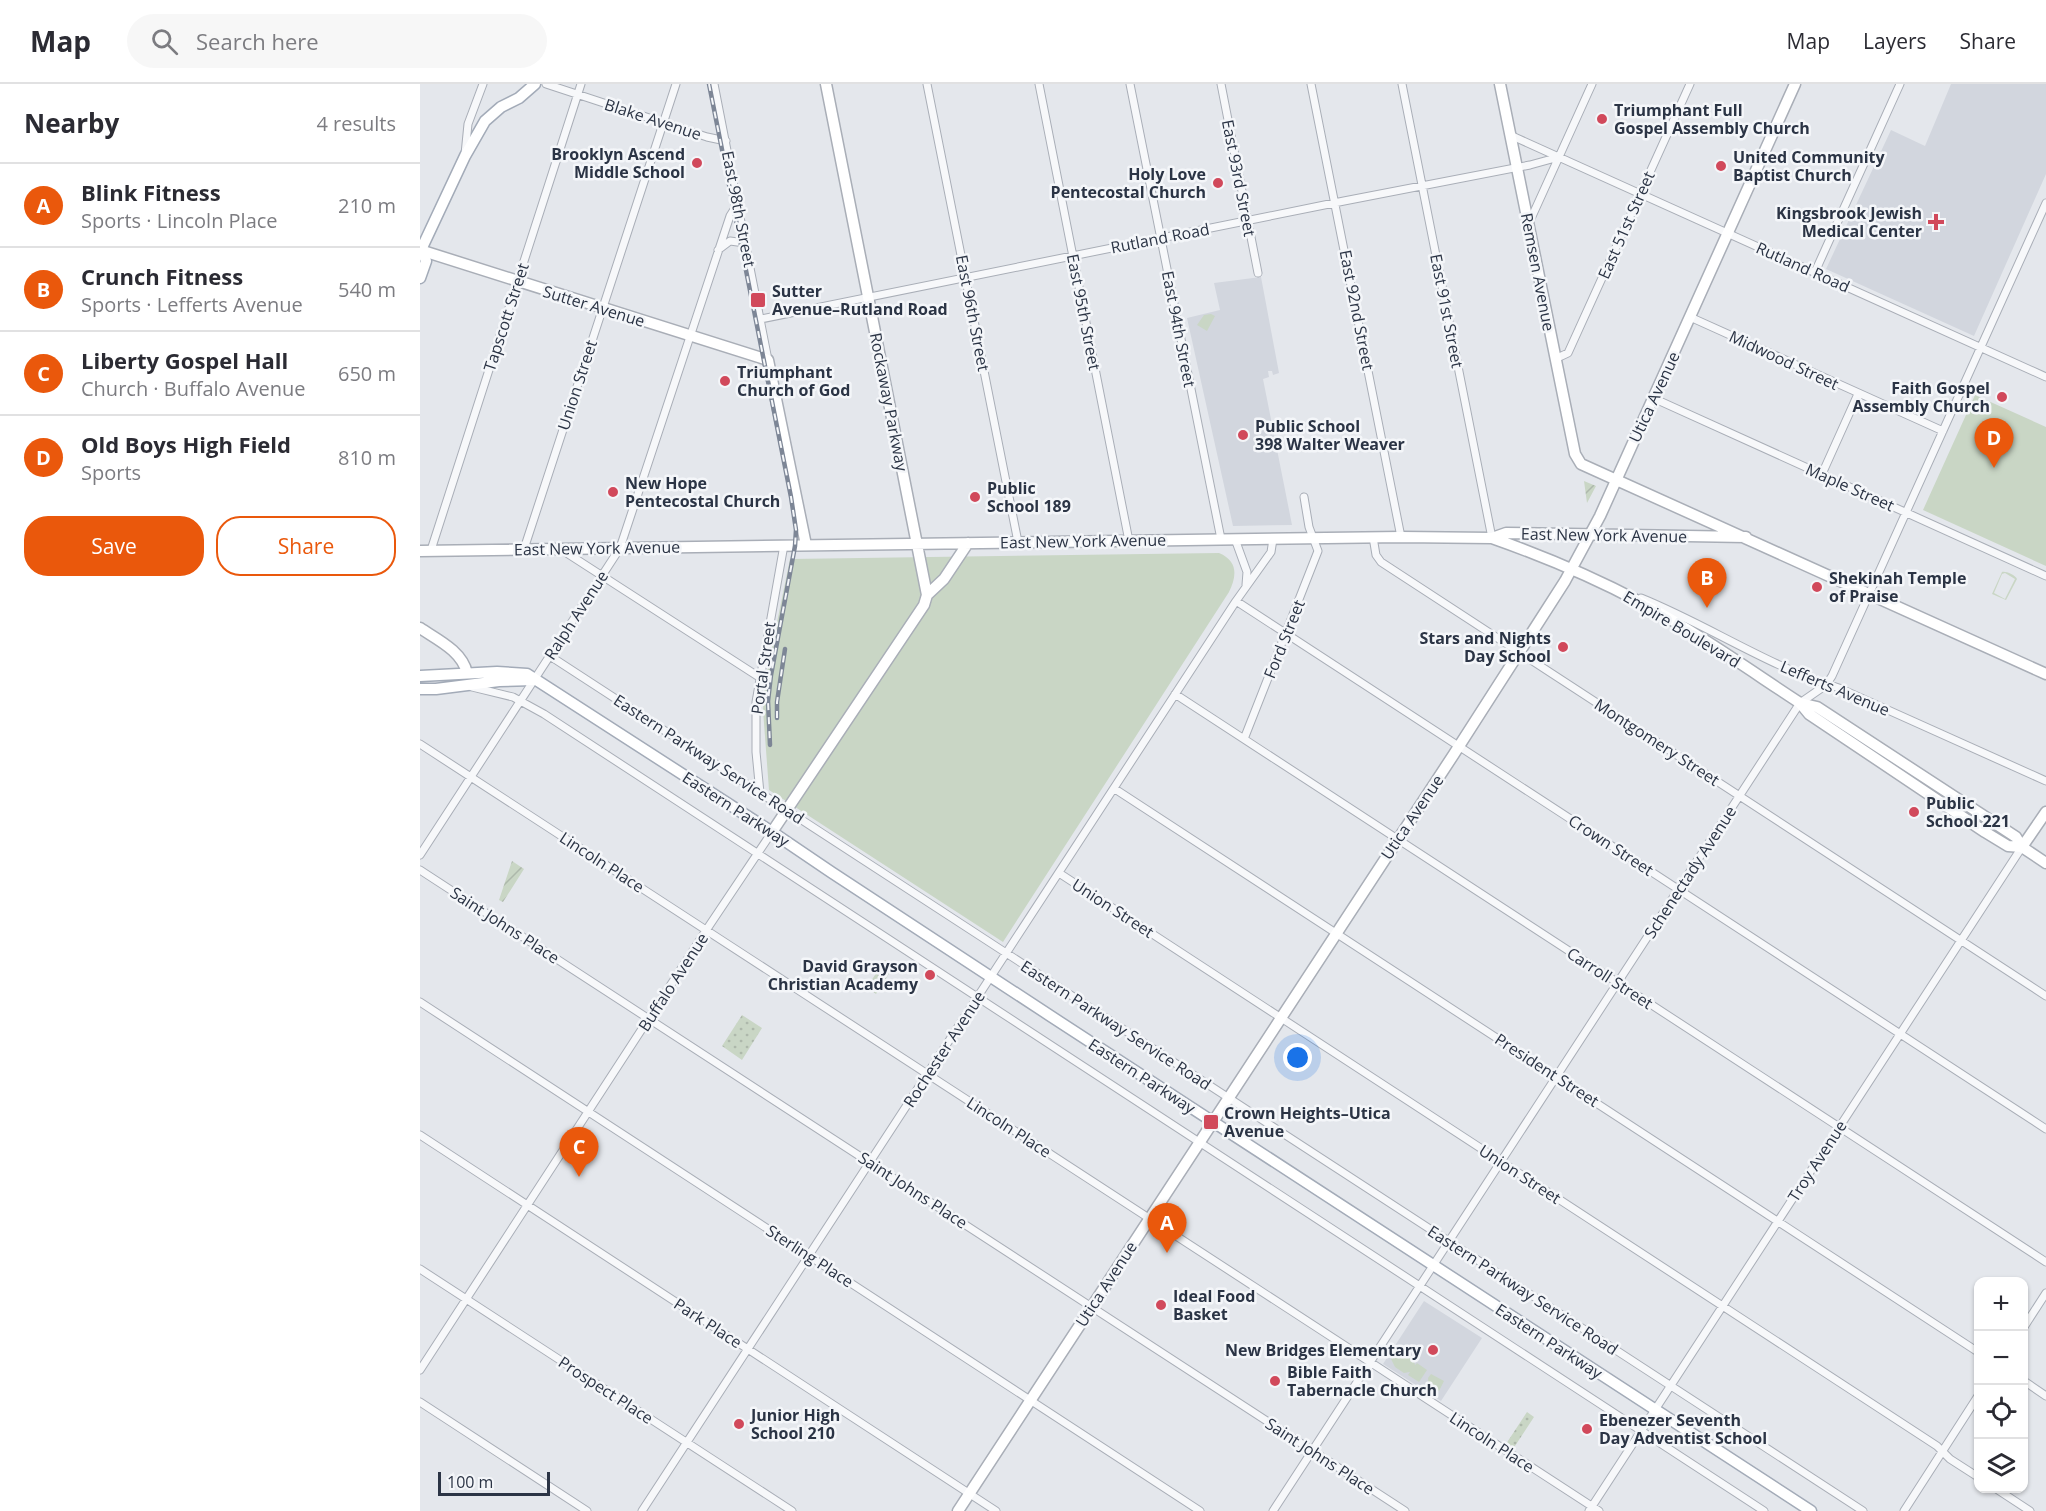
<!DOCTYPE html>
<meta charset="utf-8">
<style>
body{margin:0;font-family:"Open Sans",sans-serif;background:#f7f7f7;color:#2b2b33}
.controls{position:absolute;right:18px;bottom:18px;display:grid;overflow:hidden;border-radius:12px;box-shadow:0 2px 4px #0004}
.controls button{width:54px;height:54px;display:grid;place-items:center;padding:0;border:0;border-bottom:2px solid #e1e1e2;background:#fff;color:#2b2b33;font:30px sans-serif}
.scale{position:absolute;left:18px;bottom:15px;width:112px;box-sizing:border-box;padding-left:6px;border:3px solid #2b3445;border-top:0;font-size:16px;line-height:21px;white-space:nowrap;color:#2b3445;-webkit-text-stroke:4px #f4f6f9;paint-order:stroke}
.you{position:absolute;left:878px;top:974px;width:21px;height:21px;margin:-15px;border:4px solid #fff;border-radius:50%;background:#1a73e8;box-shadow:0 0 0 9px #1a73e833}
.badge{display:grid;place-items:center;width:39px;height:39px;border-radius:50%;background:#ea580c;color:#fff;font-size:20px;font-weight:700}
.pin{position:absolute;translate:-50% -50px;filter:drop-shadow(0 2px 3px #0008)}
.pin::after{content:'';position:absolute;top:32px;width:21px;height:18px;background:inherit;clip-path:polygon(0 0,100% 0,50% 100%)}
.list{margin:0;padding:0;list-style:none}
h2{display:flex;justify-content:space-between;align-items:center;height:78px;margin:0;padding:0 24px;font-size:26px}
h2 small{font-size:20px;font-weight:400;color:#7c7c81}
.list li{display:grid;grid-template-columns:39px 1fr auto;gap:18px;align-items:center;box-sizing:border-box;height:84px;padding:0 24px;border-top:2px solid #e1e1e2}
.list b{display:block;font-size:22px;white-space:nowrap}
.list p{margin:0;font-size:20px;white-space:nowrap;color:#7c7c81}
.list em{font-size:20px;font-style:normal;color:#7c7c81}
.actions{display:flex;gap:12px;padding:18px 24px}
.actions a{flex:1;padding:14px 0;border:2px solid #ea580c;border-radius:24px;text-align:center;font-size:21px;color:#ea580c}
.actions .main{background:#ea580c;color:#fff}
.icon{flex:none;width:33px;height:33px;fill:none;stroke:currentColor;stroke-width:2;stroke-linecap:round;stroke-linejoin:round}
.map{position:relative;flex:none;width:1626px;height:1427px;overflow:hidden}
header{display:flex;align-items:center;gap:36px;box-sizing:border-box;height:84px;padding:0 30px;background:#fff;border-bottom:2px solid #e1e1e2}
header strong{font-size:28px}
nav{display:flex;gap:33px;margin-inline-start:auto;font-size:21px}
.search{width:420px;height:54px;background:#f7f7f7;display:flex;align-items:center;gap:15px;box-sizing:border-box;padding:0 21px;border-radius:33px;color:#7c7c81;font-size:22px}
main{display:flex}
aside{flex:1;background:#fff}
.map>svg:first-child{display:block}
.built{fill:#d2d6de}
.grass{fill:url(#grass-dots)}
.park{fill:#c9d6c5;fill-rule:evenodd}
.garden{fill:url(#garden-furrows)}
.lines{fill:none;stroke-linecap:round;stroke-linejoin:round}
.street-casing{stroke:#a9aeb7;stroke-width:9}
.secondary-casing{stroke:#a9aeb7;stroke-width:13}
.primary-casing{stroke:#a3abb8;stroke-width:13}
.street{stroke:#f7f8fa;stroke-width:7}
.secondary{stroke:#fff;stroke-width:10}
.primary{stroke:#fff;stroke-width:10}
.rail-casing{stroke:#7d8696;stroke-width:4.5}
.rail{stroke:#f4f6f9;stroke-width:2;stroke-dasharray:7;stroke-linecap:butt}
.poi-dot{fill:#d1495b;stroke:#f4f6f9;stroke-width:2}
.labels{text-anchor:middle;stroke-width:5;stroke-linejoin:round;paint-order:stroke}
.poi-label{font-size:16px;font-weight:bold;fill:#2b3445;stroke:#f4f6f9;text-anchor:start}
.street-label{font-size:16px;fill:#2b3445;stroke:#f4f6f9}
</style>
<header>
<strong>Map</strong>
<div class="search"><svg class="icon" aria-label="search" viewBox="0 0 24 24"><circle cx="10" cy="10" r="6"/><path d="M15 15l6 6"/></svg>Search here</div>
<nav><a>Map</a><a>Layers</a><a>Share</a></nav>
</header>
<main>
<aside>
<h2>Nearby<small>4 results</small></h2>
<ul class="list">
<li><span class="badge">A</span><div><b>Blink Fitness</b><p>Sports · Lincoln Place</p></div><em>210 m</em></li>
<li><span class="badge">B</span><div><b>Crunch Fitness</b><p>Sports · Lefferts Avenue</p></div><em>540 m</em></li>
<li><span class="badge">C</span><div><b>Liberty Gospel Hall</b><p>Church · Buffalo Avenue</p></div><em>650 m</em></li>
<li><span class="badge">D</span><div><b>Old Boys High Field</b><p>Sports</p></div><em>810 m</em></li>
</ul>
<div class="actions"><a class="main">Save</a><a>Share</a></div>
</aside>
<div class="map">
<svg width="1626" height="1427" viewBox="0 0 1626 1427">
<defs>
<pattern id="grass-dots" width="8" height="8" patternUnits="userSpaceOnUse" patternTransform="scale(1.5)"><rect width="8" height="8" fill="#c9d6c5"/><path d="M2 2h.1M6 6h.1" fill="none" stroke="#adb8ab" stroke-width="1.8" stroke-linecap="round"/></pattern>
<pattern id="garden-furrows" width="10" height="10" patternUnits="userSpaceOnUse" patternTransform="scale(1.5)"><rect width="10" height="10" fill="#c9d6c5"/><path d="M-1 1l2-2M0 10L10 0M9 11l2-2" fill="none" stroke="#adb8ab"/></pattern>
</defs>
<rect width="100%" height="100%" fill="#e4e7ec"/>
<path class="built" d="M 1531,0 L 1626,0 L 1626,90 L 1554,252 L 1406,185 L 1471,46 L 1505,62 Z
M 841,193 L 859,289 L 853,291 L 852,287 L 848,287 L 849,293 L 843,295 L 872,441 L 813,442 L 767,234 L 800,226 L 794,199 Z
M 1004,1217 L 1062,1254 L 1021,1317 L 963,1280 Z"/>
<path class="grass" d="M 465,876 L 474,882 L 456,910 L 447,903 Z
M 322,931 L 342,944 L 322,976 L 302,962 Z
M 1107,1328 L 1114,1333 L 1093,1365 L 1086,1360 Z"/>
<path class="park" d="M 791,230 L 795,232 L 787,247 L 777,241 L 784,231 Z
M 1555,311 L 1626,343 L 1626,482 L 1503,426 Z
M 799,469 C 818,477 817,492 809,508 L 583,858 L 349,706 L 343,626 L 345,597 L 370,475 Z
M 1582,488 C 1586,487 1595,491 1597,495 L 1586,516 L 1572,510 ZM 1585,489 L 1595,495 L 1585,515 L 1574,509 L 1582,490 Z
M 975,1268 L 979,1270 L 978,1272 L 985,1271 L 994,1277 L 995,1281 L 997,1279 L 1007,1286 L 999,1298 L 988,1291 L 990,1288 L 984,1289 L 975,1283 L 971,1275 Z
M 1011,1290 L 1024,1297 L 1019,1307 L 1015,1308 L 1009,1303 L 1008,1294 Z"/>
<path class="garden" d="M 1164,397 L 1176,402 L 1167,419 Z
M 92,777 L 104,785 L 83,818 L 79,816 Z"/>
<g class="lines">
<defs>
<path id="street" d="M 126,0 L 287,53 L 306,57
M 294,0 L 348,276
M 507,0 L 598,458
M 619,0 L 709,457
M 710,0 L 801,455
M 801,0 L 838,189
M 891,0 L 981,453
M 982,0 L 1072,454
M 1090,51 L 1626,293
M 45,70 L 48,40 L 63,0
M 1109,139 L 1172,0
M 298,166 L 310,157 L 325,159
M 1395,188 L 1480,0
M 1270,233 L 1523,347
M 341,235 L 924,117 L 1110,81 L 1139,73
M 1135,275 L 1148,269 L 1270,0
M 1233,314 L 1626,492
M 1402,390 L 1438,310
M 953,453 L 956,471 L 961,478 L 1626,912
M 815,455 L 827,488 L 826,501
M 104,465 L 256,0
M 11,466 L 161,0
M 142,466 L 339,593
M 1221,514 C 1288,541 1349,583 1419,604 L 1626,697
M 816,517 L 1626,1045
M 130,572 L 1443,1427
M 52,603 L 93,613 L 124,630 L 1344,1427
M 755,610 L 1626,1178
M 824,655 L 898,467 L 889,443 L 884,413
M 0,660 L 1179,1427
M 695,705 L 1558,1268
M 340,709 L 336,668 L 336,618 L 364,461
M 0,771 L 200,464 L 310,132 L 317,121
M 0,786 L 985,1427
M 639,789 L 1517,1362 L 1530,1375 L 1558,1393
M 0,918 L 780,1427
M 0,1051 L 576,1427
M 0,1185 L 372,1427
M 1604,1243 L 1626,1209
M 0,1286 L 287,845 L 352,748
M 1604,1297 L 1626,1312
M 0,1318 L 167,1427
M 1575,1404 L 1610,1427
M 222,1427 L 816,517 L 851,468 L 853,455
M 853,1427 L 1380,619 L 1406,601 L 1412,592 L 1626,119
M 1169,1427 L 1602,763
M 1484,1427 L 1558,1312"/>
<path id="secondary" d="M 1080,0 L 1155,370 L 1161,380 L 1626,590
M 0,166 L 348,276 L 386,461
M 1072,454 C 1123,472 1173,493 1220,518 C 1276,548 1328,585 1380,619 L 1389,630 L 1565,748 L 1588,762 L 1602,763
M 0,467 L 981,453 L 1072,454 L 1086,449 L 1326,453
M 507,511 L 524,495 L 548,459
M 0,544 C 18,556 42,567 47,589
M 1380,619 L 1397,623 L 1596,753 L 1602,763 L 1626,779
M 352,748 L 504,521 L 507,511 L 406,0
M 1602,763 L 1626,728
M 538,1427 L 1034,670 L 1145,497 L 1180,432 L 1375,0"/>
<path id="primary" d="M 0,168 L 45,72 L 65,37 L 81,23 L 99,14 L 115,0
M 0,194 L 6,177 L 2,167
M 0,592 L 77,588 L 107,590 L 352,748 L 411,788 L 629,931 L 1391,1427
M 0,605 L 16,605 L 79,597 L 114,596"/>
</defs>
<use href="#street" class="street-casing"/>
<use href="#secondary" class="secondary-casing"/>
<use href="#primary" class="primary-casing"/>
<use href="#street" class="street"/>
<use href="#secondary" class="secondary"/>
<use href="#primary" class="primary"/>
<defs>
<path id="rail" d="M 289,0 L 371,413 L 376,446 L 375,462 L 351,591 L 348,617 L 350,661
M 357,634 L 357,618 L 365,565"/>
</defs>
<use href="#rail" class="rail-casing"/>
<use href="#rail" class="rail"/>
</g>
<g class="poi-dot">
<circle cx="1182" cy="35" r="6"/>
<circle cx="277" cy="79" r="6"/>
<circle cx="1301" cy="82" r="6"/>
<circle cx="798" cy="99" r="6"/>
<path d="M1513 129h6v6h6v6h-6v6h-6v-6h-6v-6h6z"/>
<rect x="330" y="208" width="16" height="16" rx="3"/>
<circle cx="305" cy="297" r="6"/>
<circle cx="1582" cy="313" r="6"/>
<circle cx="823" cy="351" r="6"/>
<circle cx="193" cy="408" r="6"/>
<circle cx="555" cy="413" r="6"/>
<circle cx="1397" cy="503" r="6"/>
<circle cx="1143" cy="563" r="6"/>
<circle cx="1494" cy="728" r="6"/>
<circle cx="510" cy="891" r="6"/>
<rect x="783" y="1030" width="16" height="16" rx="3"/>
<circle cx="741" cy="1221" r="6"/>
<circle cx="1013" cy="1266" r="6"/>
<circle cx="855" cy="1297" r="6"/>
<circle cx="319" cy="1340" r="6"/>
<circle cx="1167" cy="1345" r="6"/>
</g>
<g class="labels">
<g class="poi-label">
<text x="1194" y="32">Triumphant Full<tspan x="1194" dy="18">Gospel Assembly Church</tspan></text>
<text x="265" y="76" text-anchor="end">Brooklyn Ascend<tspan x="265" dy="18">Middle School</tspan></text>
<text x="1313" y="79">United Community<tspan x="1313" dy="18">Baptist Church</tspan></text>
<text x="786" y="96" text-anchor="end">Holy Love<tspan x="786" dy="18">Pentecostal Church</tspan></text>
<text x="1502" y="135" text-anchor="end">Kingsbrook Jewish<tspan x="1502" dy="18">Medical Center</tspan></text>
<text x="352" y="213">Sutter<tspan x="352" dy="18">Avenue–Rutland Road</tspan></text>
<text x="317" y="294">Triumphant<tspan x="317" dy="18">Church of God</tspan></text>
<text x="1570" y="310" text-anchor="end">Faith Gospel<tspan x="1570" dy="18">Assembly Church</tspan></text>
<text x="835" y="348">Public School<tspan x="835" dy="18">398 Walter Weaver</tspan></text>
<text x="205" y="405">New Hope<tspan x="205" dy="18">Pentecostal Church</tspan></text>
<text x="567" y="410">Public<tspan x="567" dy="18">School 189</tspan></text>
<text x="1409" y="500">Shekinah Temple<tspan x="1409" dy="18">of Praise</tspan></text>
<text x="1131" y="560" text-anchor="end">Stars and Nights<tspan x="1131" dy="18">Day School</tspan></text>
<text x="1506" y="725">Public<tspan x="1506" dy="18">School 221</tspan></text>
<text x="498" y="888" text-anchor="end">David Grayson<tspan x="498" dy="18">Christian Academy</tspan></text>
<text x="804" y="1035">Crown Heights–Utica<tspan x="804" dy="18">Avenue</tspan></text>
<text x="753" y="1218">Ideal Food<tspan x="753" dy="18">Basket</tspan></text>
<text x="1001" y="1272" text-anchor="end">New Bridges Elementary</text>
<text x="867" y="1294">Bible Faith<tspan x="867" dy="18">Tabernacle Church</tspan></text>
<text x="331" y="1337">Junior High<tspan x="331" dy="18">School 210</tspan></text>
<text x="1179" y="1342">Ebenezer Seventh<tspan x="1179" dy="18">Day Adventist School</tspan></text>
</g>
<g class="street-label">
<text transform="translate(233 35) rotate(18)" y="6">Blake Avenue</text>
<text transform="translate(819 94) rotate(79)" y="6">East 93rd Street</text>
<text transform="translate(319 125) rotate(79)" y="6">East 98th Street</text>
<text transform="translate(1206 141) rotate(-66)" y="6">East 51st Street</text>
<text transform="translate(740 154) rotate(-11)" y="6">Rutland Road</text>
<text transform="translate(1383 183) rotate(24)" y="6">Rutland Road</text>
<text transform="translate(1118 188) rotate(79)" y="6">Remsen Avenue</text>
<text transform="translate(174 222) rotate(17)" y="6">Sutter Avenue</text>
<text transform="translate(937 226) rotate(79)" y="6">East 92nd Street</text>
<text transform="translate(1027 227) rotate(79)" y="6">East 91st Street</text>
<text transform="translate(664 228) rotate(79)" y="6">East 95th Street</text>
<text transform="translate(553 229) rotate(79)" y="6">East 96th Street</text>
<text transform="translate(86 233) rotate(-72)" y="6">Tapscott Street</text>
<text transform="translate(759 245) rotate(79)" y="6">East 94th Street</text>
<text transform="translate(1364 276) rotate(25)" y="6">Midwood Street</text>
<text transform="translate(157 301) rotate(-72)" y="6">Union Street</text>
<text transform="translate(1234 313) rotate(-65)" y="6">Utica Avenue</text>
<text transform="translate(469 318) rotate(79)" y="6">Rockaway Parkway</text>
<text transform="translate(1430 403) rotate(24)" y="6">Maple Street</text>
<text transform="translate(1184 451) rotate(1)" y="6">East New York Avenue</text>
<text transform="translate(663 457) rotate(-1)" y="6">East New York Avenue</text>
<text transform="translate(177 464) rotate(-1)" y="6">East New York Avenue</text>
<text transform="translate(156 531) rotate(-57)" y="6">Ralph Avenue</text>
<text transform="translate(1262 545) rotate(31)" y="6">Empire Boulevard</text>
<text transform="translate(864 555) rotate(-68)" y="6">Ford Street</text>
<text transform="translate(343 584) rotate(-82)" y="6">Portal Street</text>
<text transform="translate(1415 604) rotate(23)" y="6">Lefferts Avenue</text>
<text transform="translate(1237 658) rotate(33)" y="6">Montgomery Street</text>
<text transform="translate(289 675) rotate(33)" y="6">Eastern Parkway Service Road</text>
<text transform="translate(316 725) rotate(33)" y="6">Eastern Parkway</text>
<text transform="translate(992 733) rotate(-56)" y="6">Utica Avenue</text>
<text transform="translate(1191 761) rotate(33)" y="6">Crown Street</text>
<text transform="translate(182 778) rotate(33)" y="6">Lincoln Place</text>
<text transform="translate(1270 788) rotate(-57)" y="6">Schenectady Avenue</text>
<text transform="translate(693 824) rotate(33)" y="6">Union Street</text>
<text transform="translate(85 841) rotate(33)" y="6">Saint Johns Place</text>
<text transform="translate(1190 894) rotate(33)" y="6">Carroll Street</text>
<text transform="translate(253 898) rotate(-57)" y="6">Buffalo Avenue</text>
<text transform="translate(696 941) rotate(33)" y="6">Eastern Parkway Service Road</text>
<text transform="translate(524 965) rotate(-57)" y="6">Rochester Avenue</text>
<text transform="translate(1127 986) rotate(33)" y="6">President Street</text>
<text transform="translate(722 992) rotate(33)" y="6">Eastern Parkway</text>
<text transform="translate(589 1043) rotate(33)" y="6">Lincoln Place</text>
<text transform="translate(1397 1077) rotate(-57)" y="6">Troy Avenue</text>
<text transform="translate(1100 1090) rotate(33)" y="6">Union Street</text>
<text transform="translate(493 1106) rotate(33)" y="6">Saint Johns Place</text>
<text transform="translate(390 1172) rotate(33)" y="6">Sterling Place</text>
<text transform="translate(686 1200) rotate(-57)" y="6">Utica Avenue</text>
<text transform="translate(1103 1206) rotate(33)" y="6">Eastern Parkway Service Road</text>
<text transform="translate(288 1239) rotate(33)" y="6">Park Place</text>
<text transform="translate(1129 1257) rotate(33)" y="6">Eastern Parkway</text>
<text transform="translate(186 1306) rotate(33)" y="6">Prospect Place</text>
<text transform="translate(1072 1358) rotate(33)" y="6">Lincoln Place</text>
<text transform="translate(900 1372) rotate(33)" y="6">Saint Johns Place</text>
</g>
</g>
</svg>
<div class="controls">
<button>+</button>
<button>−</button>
<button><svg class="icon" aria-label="locate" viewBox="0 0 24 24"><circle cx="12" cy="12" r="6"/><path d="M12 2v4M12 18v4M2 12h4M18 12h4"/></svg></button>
<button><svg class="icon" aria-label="layers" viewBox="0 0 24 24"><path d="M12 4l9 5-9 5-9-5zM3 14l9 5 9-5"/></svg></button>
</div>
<div class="scale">100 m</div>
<div class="you"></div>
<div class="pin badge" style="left:747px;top:1169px">A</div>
<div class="pin badge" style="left:1287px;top:524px">B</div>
<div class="pin badge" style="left:159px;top:1093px">C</div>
<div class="pin badge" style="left:1574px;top:384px">D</div>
</div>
</main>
